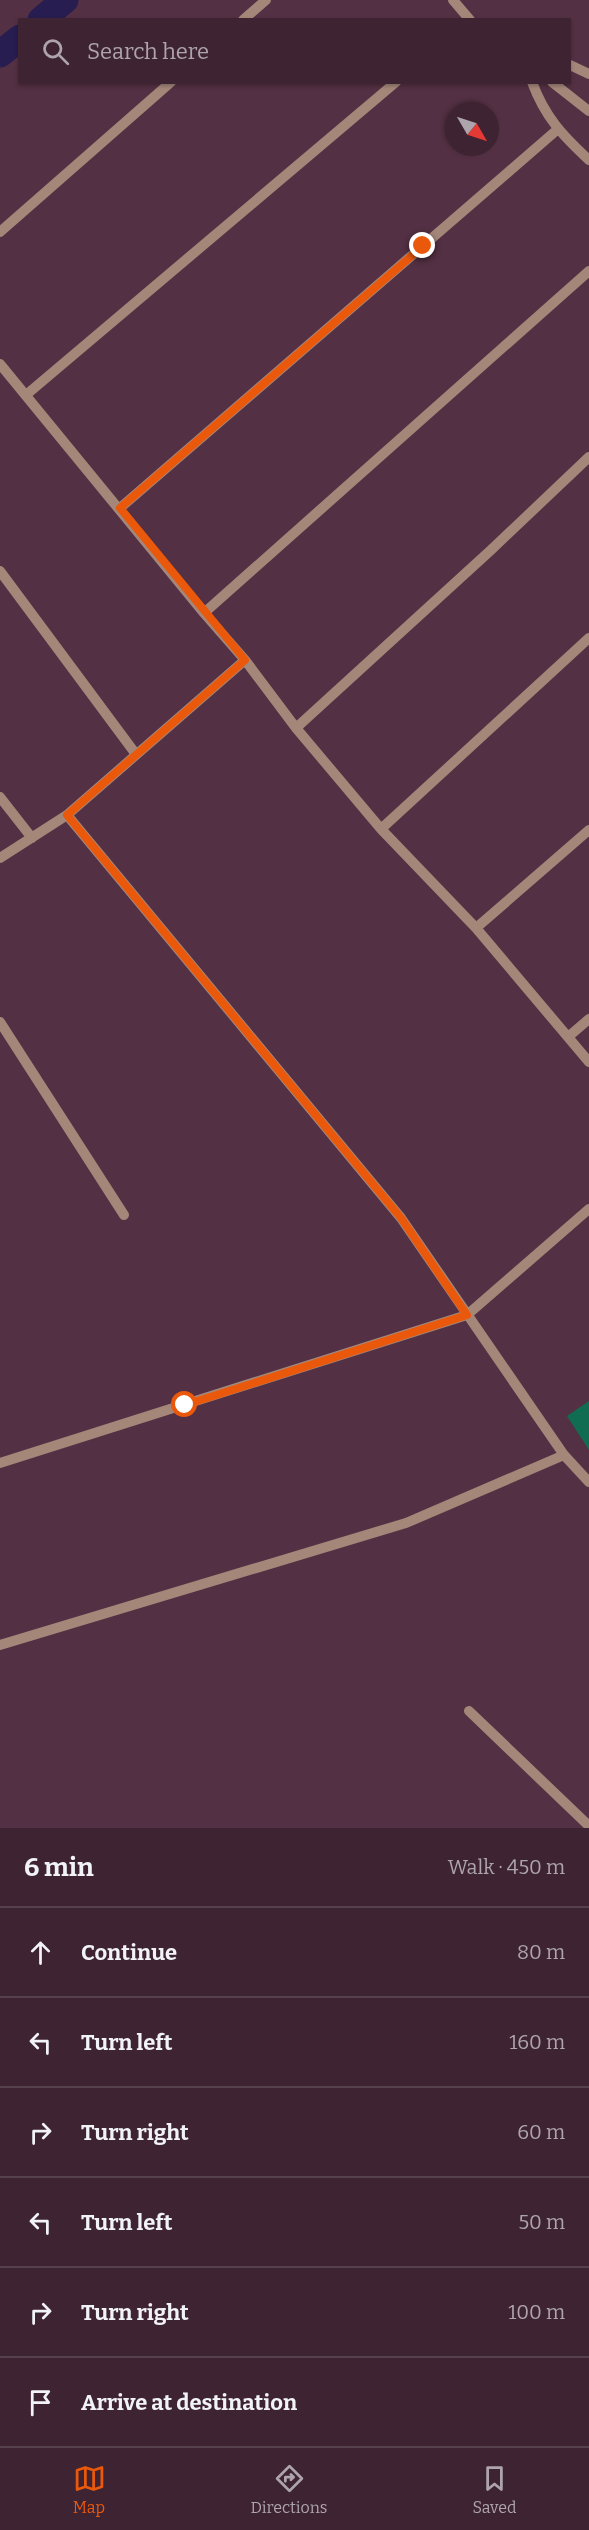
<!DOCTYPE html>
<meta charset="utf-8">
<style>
body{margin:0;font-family:Bitter,serif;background:#452c3a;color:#f1f3f6}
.compass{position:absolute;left:445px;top:102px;width:54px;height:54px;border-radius:50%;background:#3e2432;box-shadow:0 2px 4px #0004;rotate:129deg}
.stop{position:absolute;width:18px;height:18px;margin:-14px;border:4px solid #ea580c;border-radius:50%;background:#fff}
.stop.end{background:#ea580c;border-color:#fff;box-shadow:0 2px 6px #0008}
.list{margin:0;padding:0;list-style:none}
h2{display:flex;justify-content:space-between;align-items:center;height:78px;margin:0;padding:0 24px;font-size:26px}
h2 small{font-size:20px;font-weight:400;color:#ada4ac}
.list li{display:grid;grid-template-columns:39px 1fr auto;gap:18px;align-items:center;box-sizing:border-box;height:90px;padding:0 24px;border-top:2px solid #57414d}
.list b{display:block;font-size:22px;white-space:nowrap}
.list em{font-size:20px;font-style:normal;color:#ada4ac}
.icon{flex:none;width:33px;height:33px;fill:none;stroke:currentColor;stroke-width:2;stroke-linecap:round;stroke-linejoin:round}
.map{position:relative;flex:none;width:589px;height:1828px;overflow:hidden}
.search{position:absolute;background:#3e2432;box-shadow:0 2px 4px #0004;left:18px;right:18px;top:18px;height:66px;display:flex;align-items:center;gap:15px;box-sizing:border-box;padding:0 21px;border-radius:0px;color:#ada4ac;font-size:22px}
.sheet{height:618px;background:#3e2432}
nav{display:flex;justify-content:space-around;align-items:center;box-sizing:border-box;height:84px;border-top:2px solid #57414d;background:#3e2432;font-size:16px;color:#ada4ac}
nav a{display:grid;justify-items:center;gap:3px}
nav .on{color:#ea580c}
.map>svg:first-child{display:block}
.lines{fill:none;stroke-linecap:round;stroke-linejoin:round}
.canal{stroke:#271d51;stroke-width:27}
.building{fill:#116d52}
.minor{stroke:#a48779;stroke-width:10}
.route{stroke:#ea580c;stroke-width:8}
</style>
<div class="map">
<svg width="589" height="1828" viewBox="0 0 589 1828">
<rect width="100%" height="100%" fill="#533043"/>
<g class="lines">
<path class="canal" d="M 41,20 L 65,0
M 0,54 L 20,38"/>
</g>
<path class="building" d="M 589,1401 L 589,1450 L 567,1416 Z"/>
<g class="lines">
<path class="minor" d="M 453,0 L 470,20
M 243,20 L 266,0
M 570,65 L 589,74
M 532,82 C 545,117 562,135 589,160
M 552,82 L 589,111
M 0,232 L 171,82
M 589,271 L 204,613 L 245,660 L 296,728 L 381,829 L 476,928 L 589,1062
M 0,364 L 204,613
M 26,395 L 396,82
M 120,508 L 558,129
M 0,571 L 135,753
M 296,728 L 491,550 L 589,457
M 0,797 L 32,838
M 381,829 L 589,638
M 0,858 L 67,815 L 245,660
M 476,928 L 589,830
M 0,1022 L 124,1215
M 568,1037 L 589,1019
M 564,1455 L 589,1482
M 0,1463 L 467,1315 L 589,1209
M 0,1645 L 406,1523 L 564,1455 L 401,1218 L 67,815
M 469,1711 L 589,1826"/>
</g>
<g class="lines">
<path class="route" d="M 185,1405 L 467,1315 L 401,1218 L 67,815 L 245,660 L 120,508 L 423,246"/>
</g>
</svg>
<svg class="compass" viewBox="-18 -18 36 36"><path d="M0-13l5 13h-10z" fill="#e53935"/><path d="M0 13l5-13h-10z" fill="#ada4ac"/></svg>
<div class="stop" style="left:185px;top:1405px"></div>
<div class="stop end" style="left:423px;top:246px"></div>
<div class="search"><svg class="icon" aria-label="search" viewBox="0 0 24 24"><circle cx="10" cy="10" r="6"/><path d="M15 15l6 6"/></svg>Search here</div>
</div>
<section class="sheet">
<h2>6 min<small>Walk · 450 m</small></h2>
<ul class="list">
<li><svg class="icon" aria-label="ahead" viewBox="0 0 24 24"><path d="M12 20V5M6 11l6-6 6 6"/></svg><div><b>Continue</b></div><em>80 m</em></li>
<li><svg class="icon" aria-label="left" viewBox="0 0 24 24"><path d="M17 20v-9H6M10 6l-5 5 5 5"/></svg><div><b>Turn left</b></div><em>160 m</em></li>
<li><svg class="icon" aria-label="right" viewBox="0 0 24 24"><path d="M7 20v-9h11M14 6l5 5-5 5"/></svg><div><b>Turn right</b></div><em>60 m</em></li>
<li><svg class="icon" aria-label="left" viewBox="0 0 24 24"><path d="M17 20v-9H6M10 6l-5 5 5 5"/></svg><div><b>Turn left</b></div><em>50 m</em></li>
<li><svg class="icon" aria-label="right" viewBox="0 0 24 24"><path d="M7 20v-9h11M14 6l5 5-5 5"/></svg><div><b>Turn right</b></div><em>100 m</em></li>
<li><svg class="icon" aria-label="arrive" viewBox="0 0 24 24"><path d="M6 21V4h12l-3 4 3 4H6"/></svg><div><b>Arrive at destination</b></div></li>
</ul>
</section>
<nav>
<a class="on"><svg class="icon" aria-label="map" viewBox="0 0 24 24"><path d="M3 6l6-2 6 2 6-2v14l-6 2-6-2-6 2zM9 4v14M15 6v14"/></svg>Map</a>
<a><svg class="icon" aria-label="directions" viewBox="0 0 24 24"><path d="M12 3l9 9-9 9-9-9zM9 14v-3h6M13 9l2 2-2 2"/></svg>Directions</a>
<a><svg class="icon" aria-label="saved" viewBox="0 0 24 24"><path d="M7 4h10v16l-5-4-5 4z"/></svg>Saved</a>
</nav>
